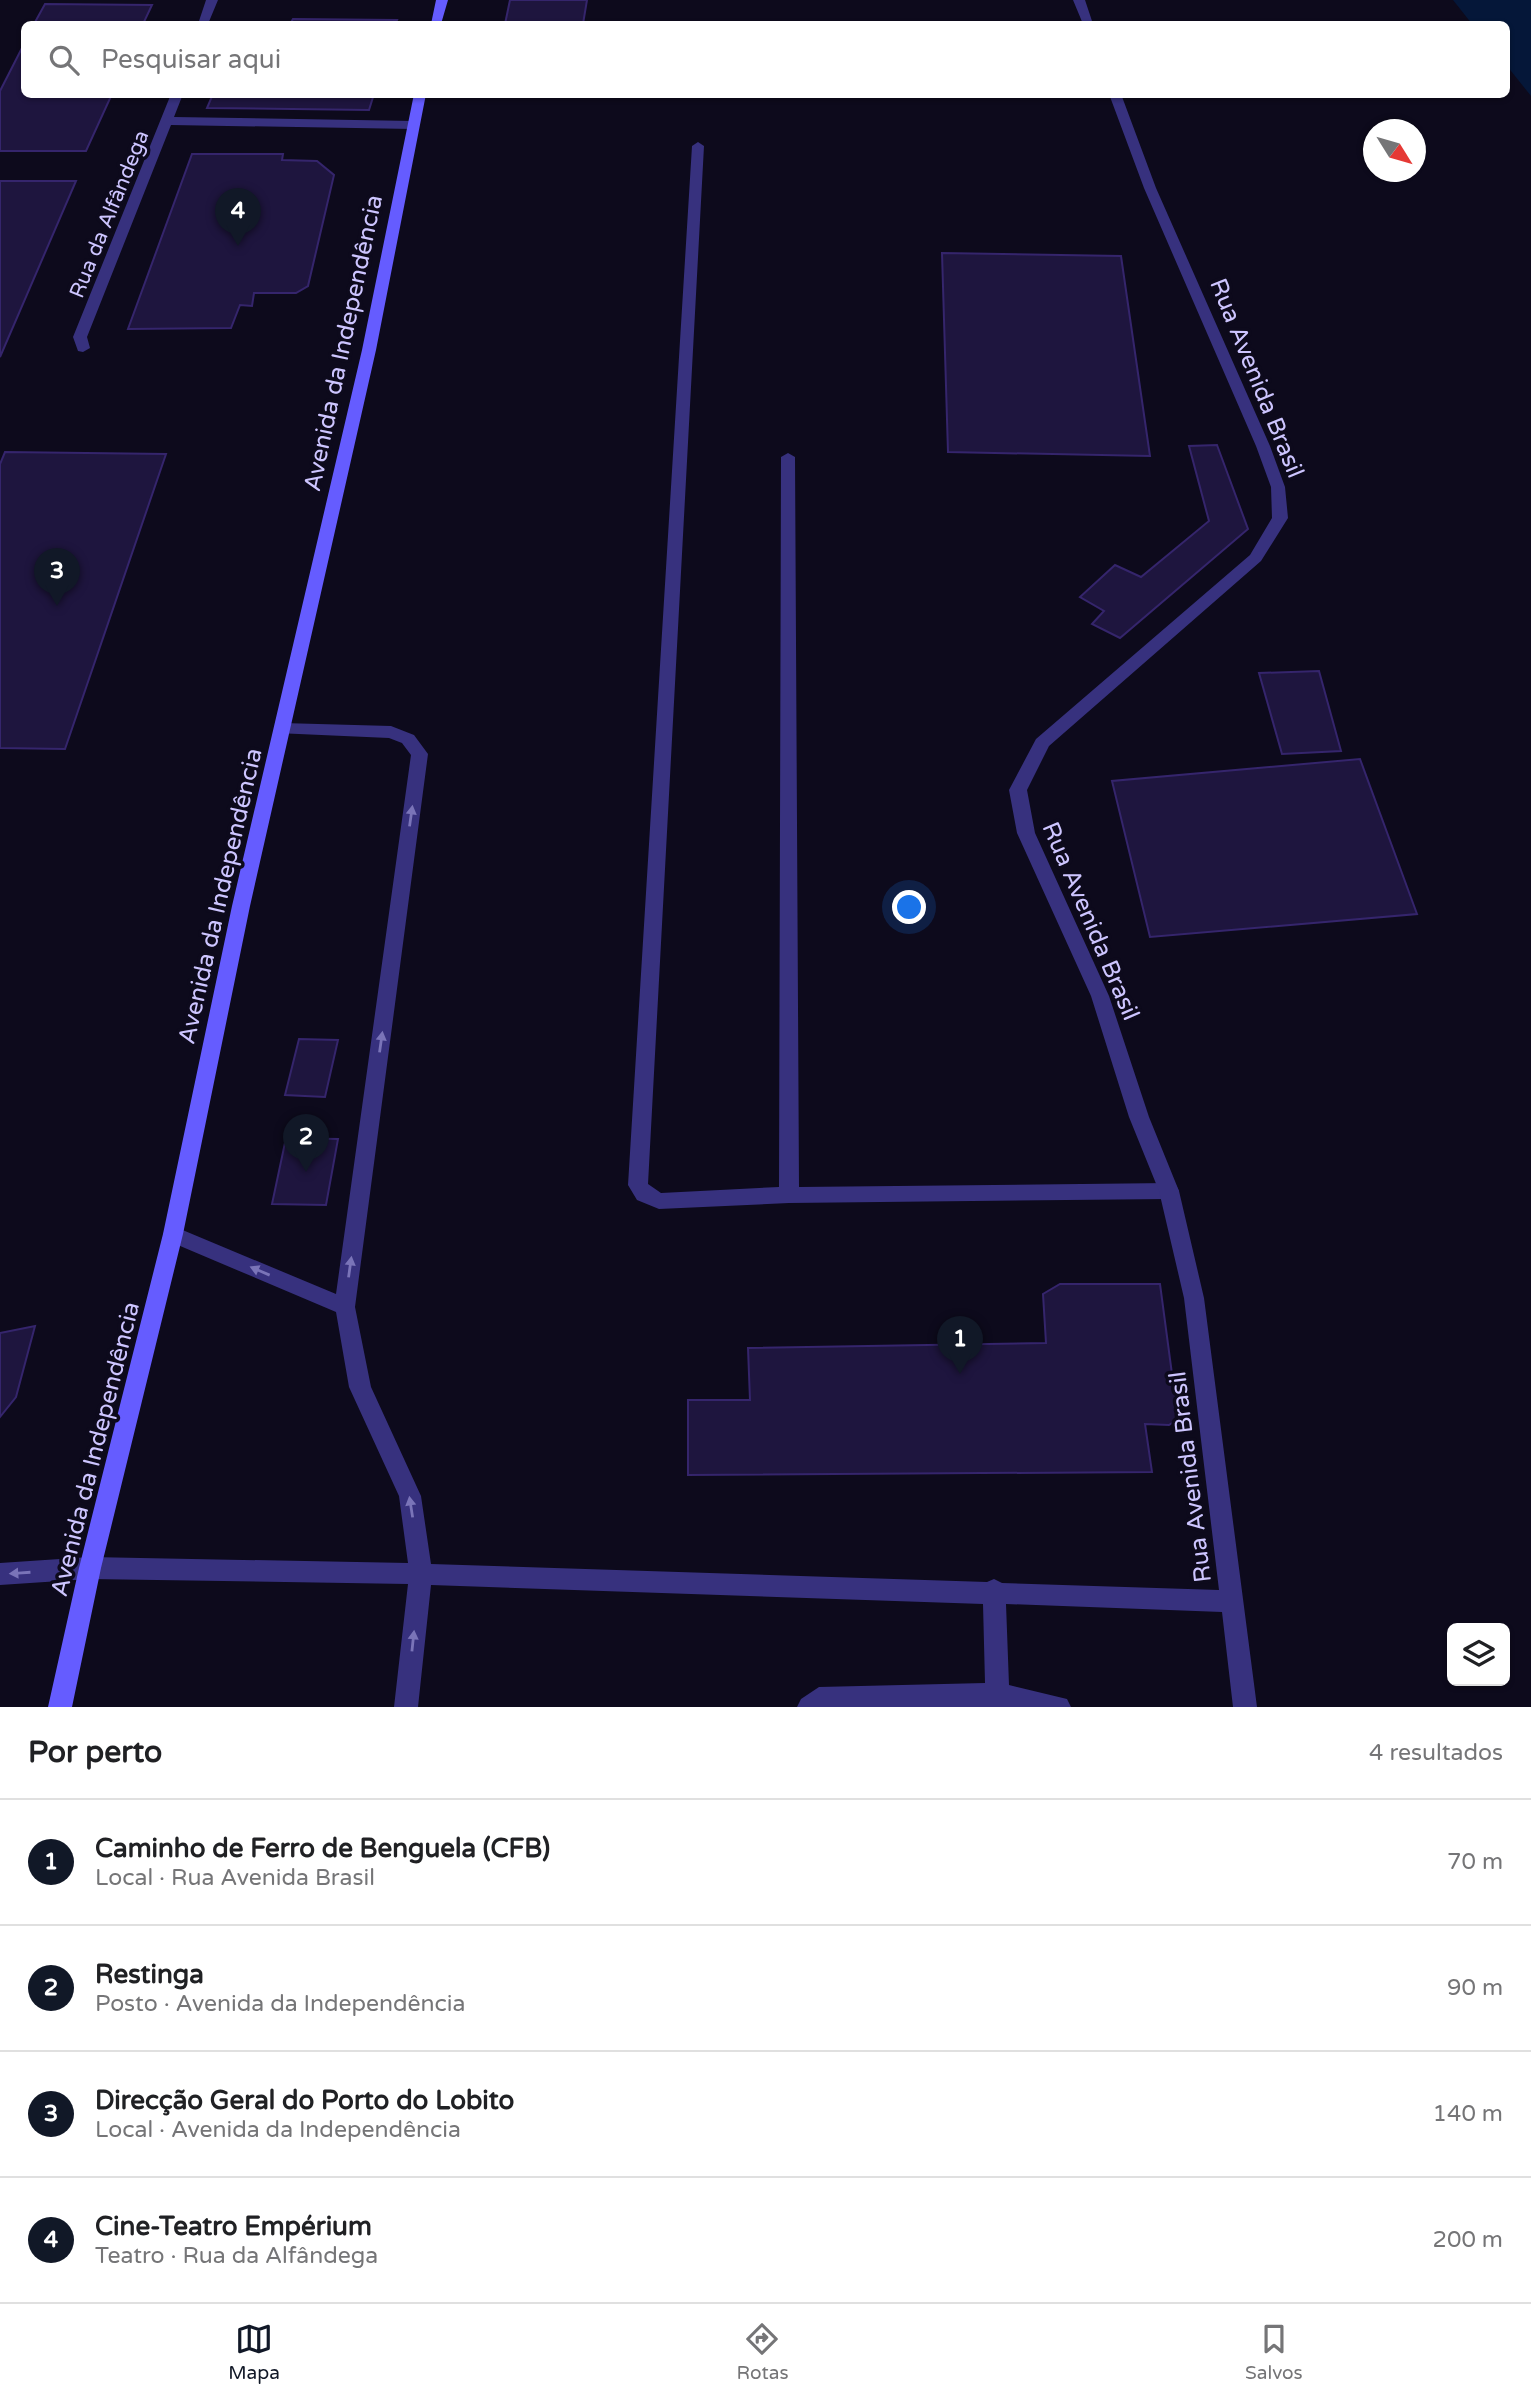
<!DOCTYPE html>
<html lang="pt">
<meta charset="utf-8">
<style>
body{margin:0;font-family:"Varela Round",sans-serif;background:#f6f6f6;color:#202124}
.controls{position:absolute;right:21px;bottom:21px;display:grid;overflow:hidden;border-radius:10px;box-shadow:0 2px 5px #0004}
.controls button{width:63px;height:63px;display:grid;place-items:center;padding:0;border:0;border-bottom:2px solid #e0e0e0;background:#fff;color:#202124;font:35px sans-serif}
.compass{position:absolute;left:1363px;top:119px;width:63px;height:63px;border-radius:50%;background:#fff;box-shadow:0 2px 5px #0004;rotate:127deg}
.you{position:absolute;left:910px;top:908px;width:24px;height:24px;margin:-18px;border:5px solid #fff;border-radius:50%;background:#1a73e8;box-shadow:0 0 0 10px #1a73e833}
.badge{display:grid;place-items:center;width:46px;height:46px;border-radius:50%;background:#111827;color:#fff;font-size:23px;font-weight:700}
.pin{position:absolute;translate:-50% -58px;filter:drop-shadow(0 2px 4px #0008)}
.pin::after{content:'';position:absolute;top:37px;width:24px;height:21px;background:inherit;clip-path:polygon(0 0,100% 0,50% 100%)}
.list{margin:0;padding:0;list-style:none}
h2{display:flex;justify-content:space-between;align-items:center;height:91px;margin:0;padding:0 28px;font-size:30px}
h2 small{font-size:23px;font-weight:400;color:#757577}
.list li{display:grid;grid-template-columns:46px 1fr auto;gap:21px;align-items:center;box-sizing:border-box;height:126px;padding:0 28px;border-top:2px solid #e0e0e0}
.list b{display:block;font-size:26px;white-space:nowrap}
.list p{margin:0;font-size:23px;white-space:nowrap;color:#757577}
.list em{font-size:23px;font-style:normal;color:#757577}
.icon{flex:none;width:38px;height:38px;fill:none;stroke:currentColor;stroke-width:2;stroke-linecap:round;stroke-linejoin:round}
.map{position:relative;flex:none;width:1531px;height:1707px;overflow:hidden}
.search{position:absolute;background:#fff;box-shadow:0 2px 5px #0004;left:21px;right:21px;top:21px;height:77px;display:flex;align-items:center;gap:18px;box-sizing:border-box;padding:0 24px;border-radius:10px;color:#757577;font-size:26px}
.sheet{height:595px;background:#fff}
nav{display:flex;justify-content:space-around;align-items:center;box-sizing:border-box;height:98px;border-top:2px solid #e0e0e0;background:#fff;font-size:19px;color:#757577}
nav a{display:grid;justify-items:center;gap:4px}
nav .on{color:#111827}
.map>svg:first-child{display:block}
.water{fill:#051739}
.building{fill:#1e153e;stroke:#35256c;stroke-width:2}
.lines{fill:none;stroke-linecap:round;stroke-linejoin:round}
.lane{fill:#37317e;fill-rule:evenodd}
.street{fill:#37317e;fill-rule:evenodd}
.secondary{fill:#655cff;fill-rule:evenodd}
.oneway{fill:#7a74b8}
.labels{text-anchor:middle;stroke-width:7;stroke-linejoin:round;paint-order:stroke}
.far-street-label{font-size:21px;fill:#cdc5ff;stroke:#0d0a1c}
.street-label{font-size:24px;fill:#cdc5ff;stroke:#0d0a1c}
</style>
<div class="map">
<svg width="1531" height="1707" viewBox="0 0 1531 1707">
<rect width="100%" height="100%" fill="#0d0a1c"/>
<path class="water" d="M 1453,0 L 1531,0 L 1531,96 L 1507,66 L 1506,24 L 1472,24 Z"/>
<path class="building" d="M 510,0 L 587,0 L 583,24 L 505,24 Z
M 45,4 L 152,5 L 143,24 L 34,24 Z
M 293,19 L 397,20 L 395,24 L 290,24 Z
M 24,44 L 24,94 L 112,94 L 86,151 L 0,151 L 0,91 Z
M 213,94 L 374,94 L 369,110 L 207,108 Z
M 192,154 L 283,154 L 282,160 L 317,161 L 334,175 L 308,286 L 296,293 L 254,293 L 252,306 L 240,305 L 231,328 L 128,329 Z
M 0,181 L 76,181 L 0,357 Z
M 942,253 L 1121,256 L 1150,456 L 948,452 Z
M 1217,445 L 1248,529 L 1120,638 L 1092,624 L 1104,611 L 1080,597 L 1115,565 L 1141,577 L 1209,521 L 1189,446 Z
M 5,452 L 166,454 L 65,749 L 0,748 L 0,464 Z
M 1319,671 L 1341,751 L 1282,754 L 1259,673 Z
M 1360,759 L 1417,914 L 1150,937 L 1112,781 Z
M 299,1039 L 338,1040 L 325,1097 L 285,1095 Z
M 286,1138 L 338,1139 L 326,1205 L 272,1204 Z
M 1060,1284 L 1160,1284 L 1178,1419 L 1169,1425 L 1145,1424 L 1152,1472 L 688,1475 L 688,1400 L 750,1400 L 748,1348 L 1046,1343 L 1043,1294 Z
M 35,1326 L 16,1397 L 0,1417 L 0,1333 Z"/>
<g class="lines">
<path class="lane" d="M 698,142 L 704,146 L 648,1184 L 661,1193 L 779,1187 L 781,457 L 788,453 L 795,457 L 799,1187 L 1169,1183 L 1176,1185 L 1179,1191 L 1176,1197 L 1169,1199 L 789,1203 L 659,1209 L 637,1200 L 628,1185 L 692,146 Z"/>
<path class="street" d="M 206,0 L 218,0 L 208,24 L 198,24 Z
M 1073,0 L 1085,0 L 1093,24 L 1083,24 Z
M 171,94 L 183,94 L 174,117 L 413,121 L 419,125 L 413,129 L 171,125 L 87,337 L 90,348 L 83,352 L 78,351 L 73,337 Z
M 1109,94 L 1121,94 L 1156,188 L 1270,446 L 1285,487 L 1288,518 L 1261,561 L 1049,746 L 1027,790 L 1035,833 L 1109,996 L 1149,1117 L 1179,1191 L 1204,1298 L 1257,1707 L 1233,1707 L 1222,1612 L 1006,1604 L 1009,1685 L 1067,1699 L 1071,1707 L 797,1707 L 801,1699 L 819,1687 L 985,1683 L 983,1604 L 431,1585 L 418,1707 L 394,1707 L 408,1584 L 90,1579 L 0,1585 L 0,1563 L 90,1557 L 408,1563 L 399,1496 L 349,1387 L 336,1312 L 166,1240 L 163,1234 L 166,1228 L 173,1226 L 336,1294 L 411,755 L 402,743 L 389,738 L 276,733 L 274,729 L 282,723 L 391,726 L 414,735 L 428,754 L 355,1307 L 371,1387 L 421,1496 L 431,1564 L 987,1582 L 994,1579 L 1002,1583 L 1219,1590 L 1184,1298 L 1159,1191 L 1129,1117 L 1091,996 L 1017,833 L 1009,790 L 1036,739 L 1250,555 L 1272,518 L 1271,487 L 1256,446 L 1144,188 Z"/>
<path class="secondary" d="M 436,0 L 448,0 L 441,24 L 431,24 Z
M 414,94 L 426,94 L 376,350 L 250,906 L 183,1234 L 101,1568 L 72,1707 L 48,1707 L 79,1568 L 163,1234 L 232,906 L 362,350 Z"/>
</g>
<defs><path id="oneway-solid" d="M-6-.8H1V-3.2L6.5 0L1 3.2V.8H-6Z" transform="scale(1.75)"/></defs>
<g class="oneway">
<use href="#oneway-solid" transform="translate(411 816) rotate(-82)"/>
<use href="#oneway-solid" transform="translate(381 1042) rotate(-82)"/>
<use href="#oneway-solid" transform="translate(350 1267) rotate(-82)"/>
<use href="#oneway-solid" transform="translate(260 1271) rotate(-157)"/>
<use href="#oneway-solid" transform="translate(411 1507) rotate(-99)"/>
<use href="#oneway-solid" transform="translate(20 1573) rotate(176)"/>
<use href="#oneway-solid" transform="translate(413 1641) rotate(-84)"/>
</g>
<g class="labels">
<g class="far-street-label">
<text transform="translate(109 214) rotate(-68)" y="7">Rua da Alfândega</text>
</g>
<g class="street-label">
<text transform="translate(343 343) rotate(-78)" y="8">Avenida da Independência</text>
<text transform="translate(1257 378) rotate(68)" y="8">Rua Avenida Brasil</text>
<text transform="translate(220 896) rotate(-77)" y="8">Avenida da Independência</text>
<text transform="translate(1091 921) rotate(67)" y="8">Rua Avenida Brasil</text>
<text transform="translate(95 1449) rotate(-76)" y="8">Avenida da Independência</text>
<text transform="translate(1190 1477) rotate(-97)" y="8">Rua Avenida Brasil</text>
</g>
</g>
</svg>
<div class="controls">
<button><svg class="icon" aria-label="layers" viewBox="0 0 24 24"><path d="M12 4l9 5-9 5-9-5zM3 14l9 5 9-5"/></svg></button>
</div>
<svg class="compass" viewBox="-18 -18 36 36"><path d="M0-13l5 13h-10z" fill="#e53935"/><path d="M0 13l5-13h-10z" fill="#757577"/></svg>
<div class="you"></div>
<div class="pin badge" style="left:960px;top:1374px">1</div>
<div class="pin badge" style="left:306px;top:1172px">2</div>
<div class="pin badge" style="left:57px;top:606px">3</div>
<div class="pin badge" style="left:238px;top:246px">4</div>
<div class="search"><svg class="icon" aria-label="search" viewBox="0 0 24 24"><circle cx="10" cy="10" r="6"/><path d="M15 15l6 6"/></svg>Pesquisar aqui</div>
</div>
<section class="sheet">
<h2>Por perto<small>4 resultados</small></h2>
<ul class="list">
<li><span class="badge">1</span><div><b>Caminho de Ferro de Benguela (CFB)</b><p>Local · Rua Avenida Brasil</p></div><em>70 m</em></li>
<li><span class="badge">2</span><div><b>Restinga</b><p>Posto · Avenida da Independência</p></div><em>90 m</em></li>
<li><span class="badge">3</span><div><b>Direcção Geral do Porto do Lobito</b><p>Local · Avenida da Independência</p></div><em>140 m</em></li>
<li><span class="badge">4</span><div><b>Cine-Teatro Empérium</b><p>Teatro · Rua da Alfândega</p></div><em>200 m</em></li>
</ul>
</section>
<nav>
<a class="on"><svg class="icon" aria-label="map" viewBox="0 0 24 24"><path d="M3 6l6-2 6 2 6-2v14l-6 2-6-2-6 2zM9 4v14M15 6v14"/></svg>Mapa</a>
<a><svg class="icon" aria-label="directions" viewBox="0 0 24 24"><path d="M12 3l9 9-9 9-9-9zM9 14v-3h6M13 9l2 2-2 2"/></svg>Rotas</a>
<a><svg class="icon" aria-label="saved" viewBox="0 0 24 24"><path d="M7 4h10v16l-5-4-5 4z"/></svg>Salvos</a>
</nav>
